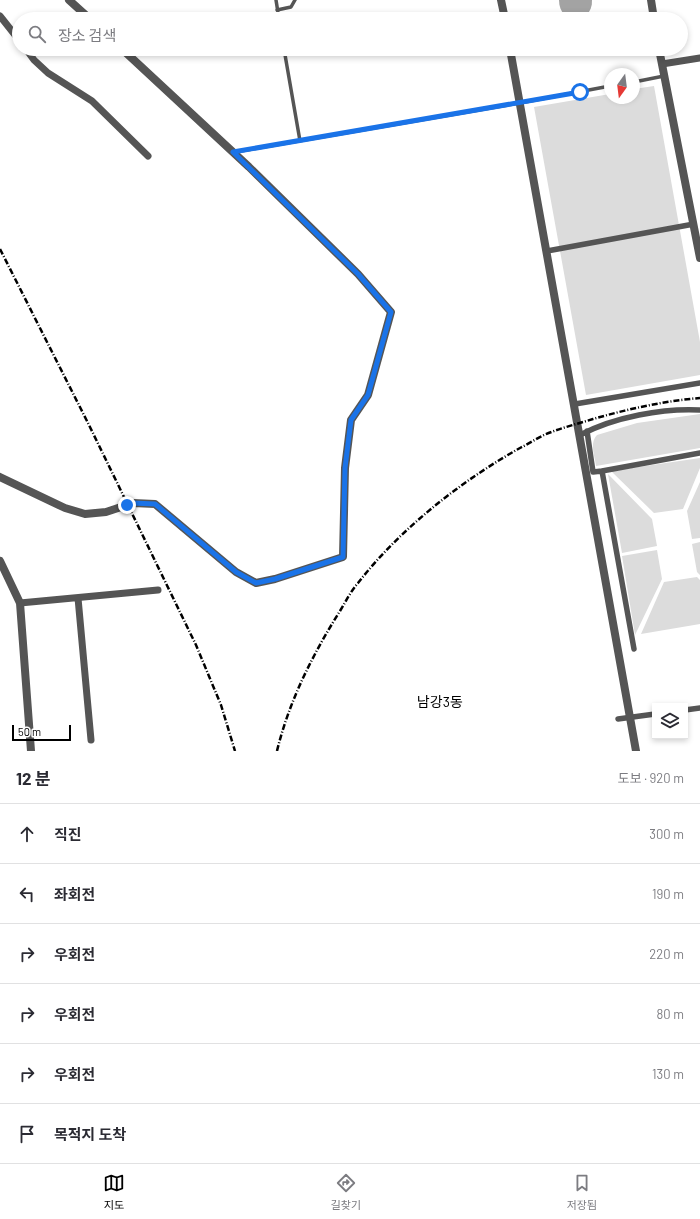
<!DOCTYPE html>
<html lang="ko">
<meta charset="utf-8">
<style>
body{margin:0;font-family:Barlow,"Noto Sans KR",sans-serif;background:#f7f7f7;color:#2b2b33}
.controls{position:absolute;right:12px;bottom:12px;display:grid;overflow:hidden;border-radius:0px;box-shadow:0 2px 6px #0003}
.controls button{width:36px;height:36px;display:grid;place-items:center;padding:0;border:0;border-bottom:1px solid #e1e1e2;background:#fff;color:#2b2b33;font:20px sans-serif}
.compass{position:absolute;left:604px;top:68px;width:36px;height:36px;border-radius:50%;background:#fff;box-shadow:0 2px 6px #0003;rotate:194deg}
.scale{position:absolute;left:12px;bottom:10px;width:59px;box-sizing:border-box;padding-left:4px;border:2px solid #000;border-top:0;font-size:11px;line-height:14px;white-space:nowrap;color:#000;-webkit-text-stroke:3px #fff;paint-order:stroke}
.stop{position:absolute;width:12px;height:12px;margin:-9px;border:3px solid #1a73e8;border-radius:50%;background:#fff}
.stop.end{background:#1a73e8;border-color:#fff;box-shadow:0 1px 4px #0008}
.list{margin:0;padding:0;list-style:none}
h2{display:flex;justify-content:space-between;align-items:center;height:52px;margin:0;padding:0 16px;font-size:17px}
h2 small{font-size:13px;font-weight:400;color:#7c7c81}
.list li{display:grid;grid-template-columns:26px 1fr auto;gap:12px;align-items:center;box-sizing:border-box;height:60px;padding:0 16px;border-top:1px solid #e1e1e2}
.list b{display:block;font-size:15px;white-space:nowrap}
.list em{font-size:13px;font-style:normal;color:#7c7c81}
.icon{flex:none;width:22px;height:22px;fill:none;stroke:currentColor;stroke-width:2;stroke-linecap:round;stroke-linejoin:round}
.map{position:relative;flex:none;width:700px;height:751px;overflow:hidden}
.search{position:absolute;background:#fff;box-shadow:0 2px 6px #0003;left:12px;right:12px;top:12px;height:44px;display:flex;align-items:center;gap:10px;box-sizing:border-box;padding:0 14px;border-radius:22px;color:#7c7c81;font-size:15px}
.sheet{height:412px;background:#fff}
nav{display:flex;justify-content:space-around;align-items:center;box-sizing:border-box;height:56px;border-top:1px solid #e1e1e2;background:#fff;font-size:11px;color:#7c7c81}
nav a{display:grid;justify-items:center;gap:2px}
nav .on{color:#000}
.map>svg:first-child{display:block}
.green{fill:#dcdcdc}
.water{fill:#a3a3a3}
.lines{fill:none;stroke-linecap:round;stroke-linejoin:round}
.service{stroke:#555;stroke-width:3.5}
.pedestrian{stroke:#555;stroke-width:5.5}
.minor{stroke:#555;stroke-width:7}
.tertiary{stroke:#555;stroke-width:8}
.rail{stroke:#000;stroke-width:2.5;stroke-dasharray:6 2 1 2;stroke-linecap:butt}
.route{stroke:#1a73e8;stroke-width:5}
.labels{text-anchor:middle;stroke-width:4;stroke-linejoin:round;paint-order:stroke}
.quarter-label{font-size:14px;fill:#000;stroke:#fff}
</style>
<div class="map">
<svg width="700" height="751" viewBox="0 0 700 751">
<rect width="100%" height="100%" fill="#fff"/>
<path class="green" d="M 654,86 L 700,342 L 700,375 L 586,395 L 534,107 L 610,94 L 610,98 L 634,98 L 634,89 Z
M 700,414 L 700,448 L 596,466 C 595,457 589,443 597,435 L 637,423 Z
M 700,458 L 700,468 L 683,509 L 654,513 L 611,471 Z
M 608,474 L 652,519 L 657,546 L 622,553 Z
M 700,482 L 700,538 L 692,539 L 687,511 Z
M 700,542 L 700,575 L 697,572 L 692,544 Z
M 657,550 L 662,579 L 635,635 L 622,556 Z
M 697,577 L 700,580 L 700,624 L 641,634 L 664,582 Z"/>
<path class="water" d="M 559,0 L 592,0 C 593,25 559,26 559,0 Z"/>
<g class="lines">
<path class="service" d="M 276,0 L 279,19
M 277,10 L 291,7 L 295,0
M 284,49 L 300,141
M 634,82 L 664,76
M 235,152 L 520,103 L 610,86"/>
<path class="pedestrian" d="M 547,251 L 694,224
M 575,404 L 700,383
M 587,431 L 593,472 L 602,471
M 580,435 C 614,417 663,408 700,410
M 634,649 L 602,471 L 700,453
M 685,710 L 700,708
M 618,719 L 655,714"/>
<path class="minor" d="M 0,16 L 19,40
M 26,49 L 34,60 L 48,73 L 92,101 L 148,156
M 662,64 L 700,58
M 78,598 L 91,740
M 20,603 L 158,590"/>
<path class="tertiary" d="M 69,0 L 90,19
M 501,0 L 505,19
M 651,0 L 654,19
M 510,49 L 636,751
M 659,49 L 700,258
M 0,477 L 65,508 L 85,514 L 106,512 L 133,503 L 155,504 L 236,572 L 256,583 L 275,579 L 343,557 L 345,468 L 351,420 L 368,395 L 391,312 L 358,274 L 249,167 L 122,49
M 0,561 L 20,603 L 31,751"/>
<path class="rail" d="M 0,249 L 89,425 L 196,645 L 221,705 L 235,751
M 277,751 C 289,701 313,654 340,611 C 346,601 351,591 358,583 C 400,529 461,481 520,448 C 528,444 536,439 544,435 C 560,428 577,424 593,419 C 628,409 664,401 700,398"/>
</g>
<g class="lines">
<path class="route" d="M 127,505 L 133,503 L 155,504 L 236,572 L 256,583 L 275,579 L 343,557 L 345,468 L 351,420 L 368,395 L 391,312 L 358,274 L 233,152 L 580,92"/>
</g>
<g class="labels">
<g class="quarter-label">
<text x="440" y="707">남강3동</text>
</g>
</g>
</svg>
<div class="controls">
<button><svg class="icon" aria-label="layers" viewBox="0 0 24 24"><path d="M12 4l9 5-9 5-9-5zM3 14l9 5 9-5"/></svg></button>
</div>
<svg class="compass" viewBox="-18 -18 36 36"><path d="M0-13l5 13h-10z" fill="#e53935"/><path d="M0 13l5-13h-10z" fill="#7c7c81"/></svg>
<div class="scale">50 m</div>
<div class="stop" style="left:580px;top:92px"></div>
<div class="stop end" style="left:127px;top:505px"></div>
<div class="search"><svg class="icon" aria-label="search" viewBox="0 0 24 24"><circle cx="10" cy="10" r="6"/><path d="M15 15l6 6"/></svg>장소 검색</div>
</div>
<section class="sheet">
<h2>12 분<small>도보 · 920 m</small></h2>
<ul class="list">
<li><svg class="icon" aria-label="ahead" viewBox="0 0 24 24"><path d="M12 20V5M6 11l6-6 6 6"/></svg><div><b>직진</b></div><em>300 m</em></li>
<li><svg class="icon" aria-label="left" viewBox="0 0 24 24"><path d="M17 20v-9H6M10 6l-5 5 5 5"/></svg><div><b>좌회전</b></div><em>190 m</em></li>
<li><svg class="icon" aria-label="right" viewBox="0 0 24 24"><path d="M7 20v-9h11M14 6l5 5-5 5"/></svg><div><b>우회전</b></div><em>220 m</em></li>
<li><svg class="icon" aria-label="right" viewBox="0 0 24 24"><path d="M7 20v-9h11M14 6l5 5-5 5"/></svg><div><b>우회전</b></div><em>80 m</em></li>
<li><svg class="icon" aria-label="right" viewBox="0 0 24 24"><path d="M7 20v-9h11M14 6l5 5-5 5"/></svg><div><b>우회전</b></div><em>130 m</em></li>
<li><svg class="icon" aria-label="arrive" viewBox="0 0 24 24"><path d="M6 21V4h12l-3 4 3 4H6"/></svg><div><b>목적지 도착</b></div></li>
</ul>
</section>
<nav>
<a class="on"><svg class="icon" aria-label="map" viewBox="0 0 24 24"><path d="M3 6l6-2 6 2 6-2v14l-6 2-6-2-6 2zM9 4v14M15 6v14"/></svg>지도</a>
<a><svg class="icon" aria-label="directions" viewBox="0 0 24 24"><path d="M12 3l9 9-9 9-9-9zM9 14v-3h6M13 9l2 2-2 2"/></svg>길찾기</a>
<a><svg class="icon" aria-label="saved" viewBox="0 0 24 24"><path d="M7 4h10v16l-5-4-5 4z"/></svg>저장됨</a>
</nav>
